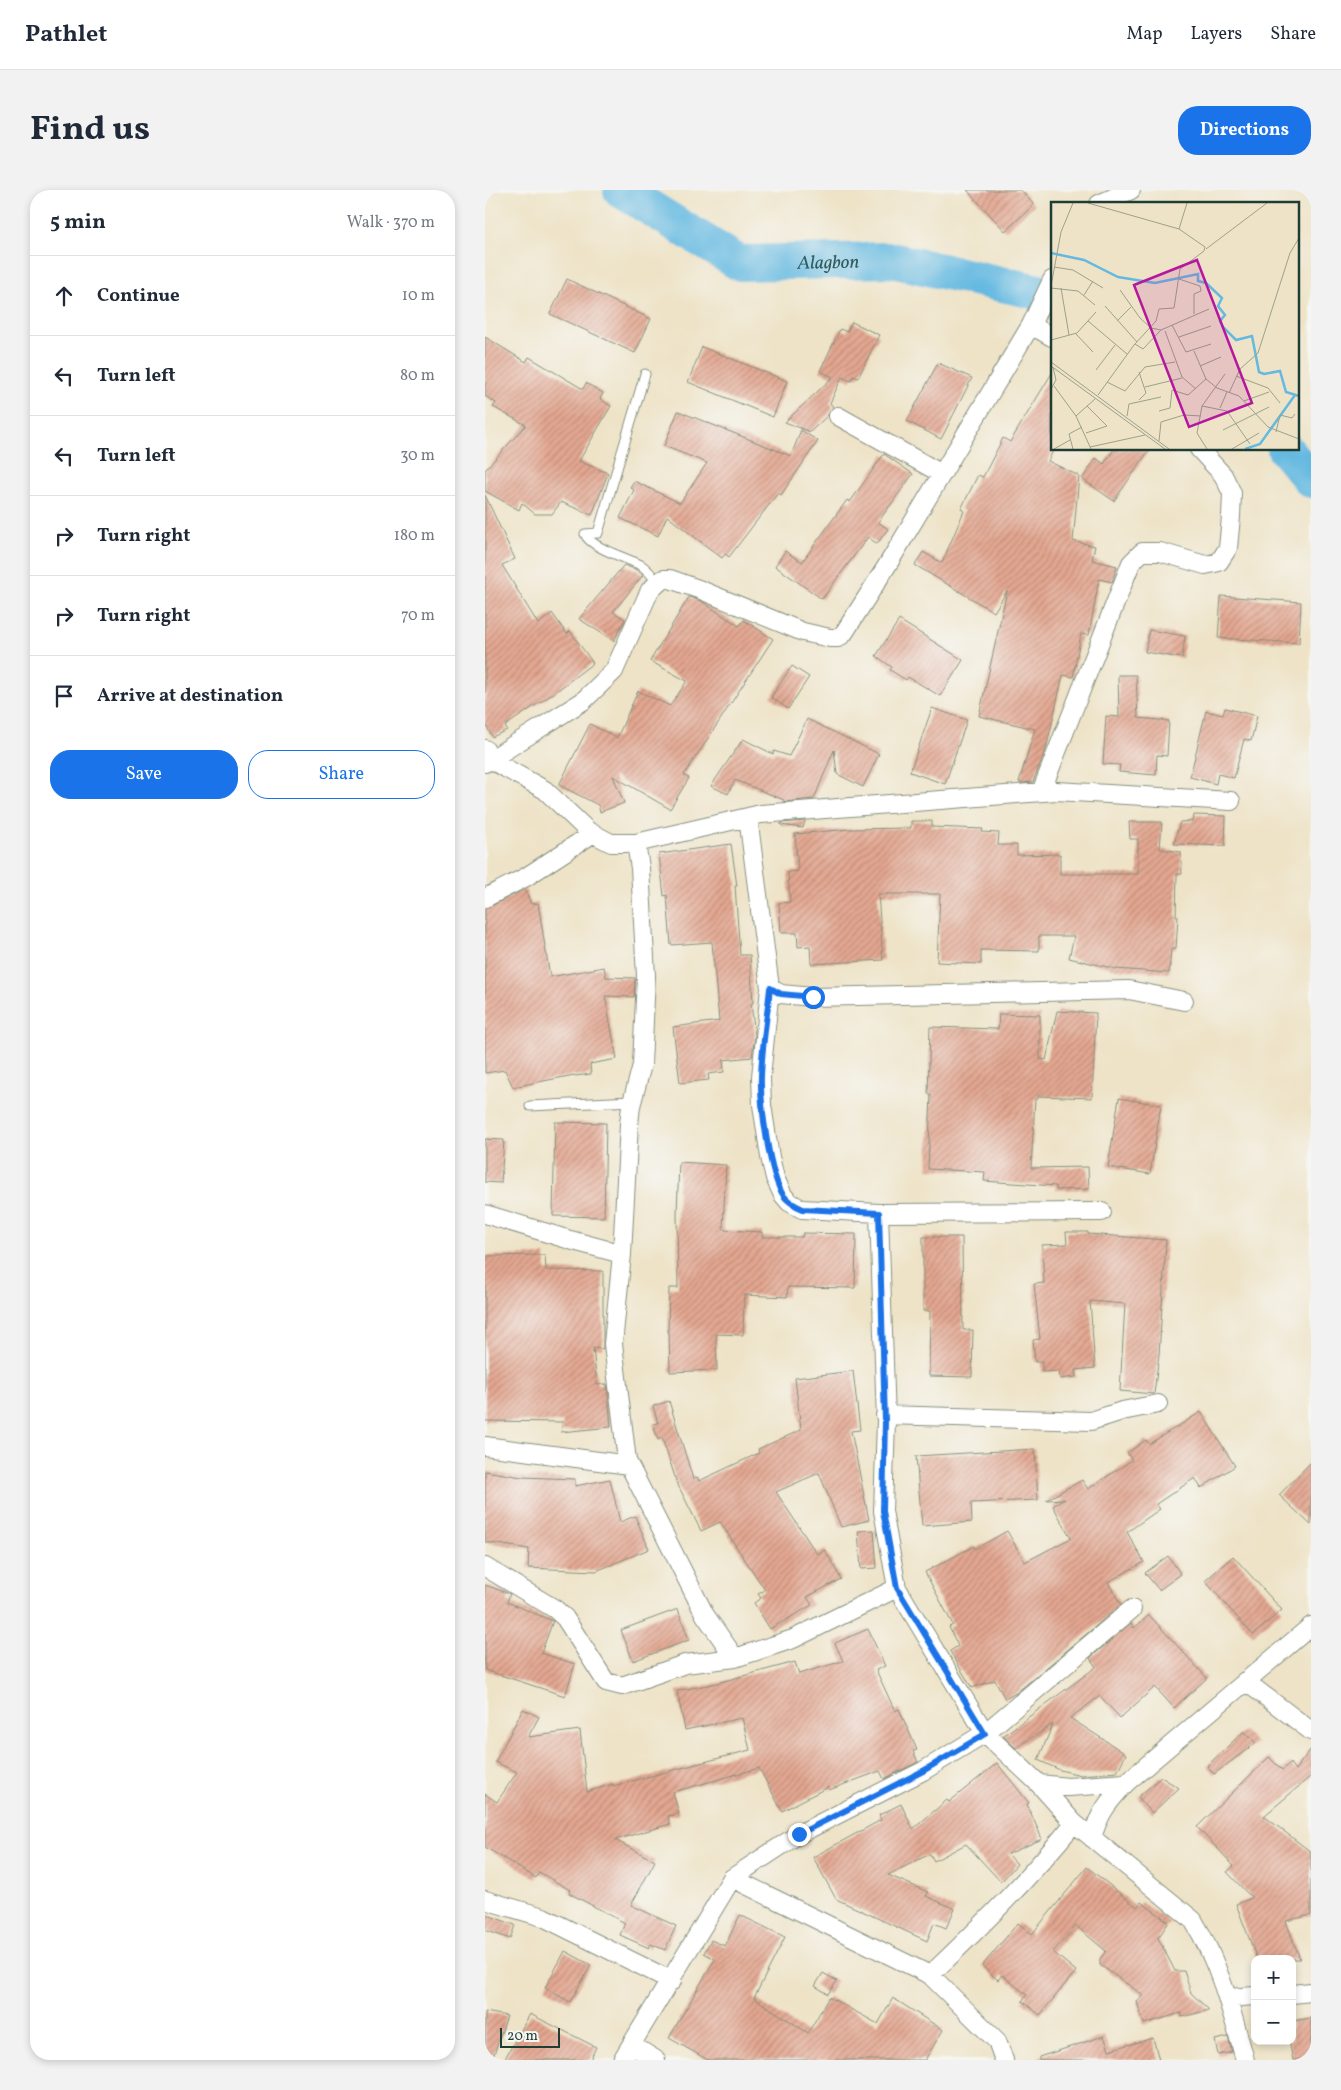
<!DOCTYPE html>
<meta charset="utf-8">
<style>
body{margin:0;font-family:Vollkorn,serif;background:#f2f2f3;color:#1f2937}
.controls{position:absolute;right:15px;bottom:15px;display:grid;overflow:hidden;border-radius:10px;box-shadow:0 2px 8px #0003}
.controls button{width:45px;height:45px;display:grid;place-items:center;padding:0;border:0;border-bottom:1px solid #e0e1e3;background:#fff;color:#1f2937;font:25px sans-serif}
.scale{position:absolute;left:15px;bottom:12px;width:60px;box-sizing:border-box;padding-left:5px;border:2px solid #1f3d34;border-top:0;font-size:14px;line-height:18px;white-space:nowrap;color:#1f3d34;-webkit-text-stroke:4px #f6f6f2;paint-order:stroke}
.stop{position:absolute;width:15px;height:15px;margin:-11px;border:4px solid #1a73e8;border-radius:50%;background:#fff}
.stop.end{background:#1a73e8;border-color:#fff;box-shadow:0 1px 5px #0008}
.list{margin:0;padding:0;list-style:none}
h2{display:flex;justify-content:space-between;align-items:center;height:65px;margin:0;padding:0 20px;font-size:21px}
h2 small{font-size:16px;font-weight:400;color:#747a83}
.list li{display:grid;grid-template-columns:32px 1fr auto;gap:15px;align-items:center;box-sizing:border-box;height:80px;padding:0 20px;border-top:1px solid #e0e1e3}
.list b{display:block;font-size:19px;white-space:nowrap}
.list em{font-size:16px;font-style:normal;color:#747a83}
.actions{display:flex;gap:10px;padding:15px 20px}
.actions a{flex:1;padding:11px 0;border:1px solid #1a73e8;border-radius:20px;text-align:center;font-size:18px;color:#1a73e8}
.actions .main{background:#1a73e8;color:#fff}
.icon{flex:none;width:28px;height:28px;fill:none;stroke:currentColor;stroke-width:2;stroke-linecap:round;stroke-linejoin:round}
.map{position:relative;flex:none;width:826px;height:1870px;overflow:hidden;border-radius:20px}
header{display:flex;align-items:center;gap:30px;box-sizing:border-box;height:70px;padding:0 25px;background:#fff;border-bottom:1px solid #e0e1e3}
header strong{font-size:24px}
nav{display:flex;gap:28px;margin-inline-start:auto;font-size:18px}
.intro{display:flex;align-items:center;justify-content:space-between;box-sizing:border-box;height:120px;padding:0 30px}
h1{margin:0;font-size:35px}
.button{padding:12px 22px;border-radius:20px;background:#1a73e8;color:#fff;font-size:18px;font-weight:700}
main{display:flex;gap:30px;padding:0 30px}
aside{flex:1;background:#fff;border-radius:20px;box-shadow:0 2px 8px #0003}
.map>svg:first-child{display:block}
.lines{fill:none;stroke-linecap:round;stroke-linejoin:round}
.river{stroke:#65b9e1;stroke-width:36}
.building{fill:url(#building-hatch)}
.lane-casing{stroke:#86907e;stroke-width:11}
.street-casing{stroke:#86907e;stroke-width:20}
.lane{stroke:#fff;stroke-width:9}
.street{stroke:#fff;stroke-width:18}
.route{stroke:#1a73e8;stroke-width:6}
.labels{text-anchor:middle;stroke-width:4;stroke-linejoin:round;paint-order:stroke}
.water-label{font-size:19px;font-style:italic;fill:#305c5f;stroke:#f6f6f2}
.inset-river{fill:none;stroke:#65b9e1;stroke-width:2.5}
.inset-road{fill:none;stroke:#9ba18c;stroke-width:1}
.view{fill:#b5179e;fill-opacity:0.15;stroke:#b5179e;stroke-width:2.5}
.inset-edge{fill:none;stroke:#1f3d34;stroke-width:2.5}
</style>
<header>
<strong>Pathlet</strong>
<nav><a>Map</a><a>Layers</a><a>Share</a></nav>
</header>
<div class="intro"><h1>Find us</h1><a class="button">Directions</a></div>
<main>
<aside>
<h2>5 min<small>Walk · 370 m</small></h2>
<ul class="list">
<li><svg class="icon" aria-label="ahead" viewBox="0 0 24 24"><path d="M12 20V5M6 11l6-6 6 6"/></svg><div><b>Continue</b></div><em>10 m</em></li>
<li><svg class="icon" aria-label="left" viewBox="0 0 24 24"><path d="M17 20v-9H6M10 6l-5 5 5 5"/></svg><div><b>Turn left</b></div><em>80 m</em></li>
<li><svg class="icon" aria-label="left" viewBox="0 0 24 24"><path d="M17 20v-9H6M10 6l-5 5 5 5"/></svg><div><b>Turn left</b></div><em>30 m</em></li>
<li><svg class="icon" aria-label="right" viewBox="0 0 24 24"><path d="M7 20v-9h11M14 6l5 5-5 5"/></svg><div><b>Turn right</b></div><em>180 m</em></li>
<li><svg class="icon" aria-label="right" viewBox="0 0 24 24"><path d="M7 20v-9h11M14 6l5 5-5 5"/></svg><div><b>Turn right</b></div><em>70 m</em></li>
<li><svg class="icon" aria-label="arrive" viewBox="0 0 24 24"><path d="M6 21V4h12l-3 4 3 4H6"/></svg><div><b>Arrive at destination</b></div></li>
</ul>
<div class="actions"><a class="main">Save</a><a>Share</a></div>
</aside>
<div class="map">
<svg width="826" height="1870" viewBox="0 0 826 1870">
<defs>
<pattern id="building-hatch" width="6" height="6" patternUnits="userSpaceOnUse" patternTransform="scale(1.25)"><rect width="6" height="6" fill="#e4a791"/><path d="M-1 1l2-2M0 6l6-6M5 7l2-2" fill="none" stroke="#b88977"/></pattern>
</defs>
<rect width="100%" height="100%" fill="#f6f6f2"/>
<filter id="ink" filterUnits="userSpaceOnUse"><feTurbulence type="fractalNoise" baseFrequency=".02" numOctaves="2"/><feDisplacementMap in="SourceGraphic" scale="10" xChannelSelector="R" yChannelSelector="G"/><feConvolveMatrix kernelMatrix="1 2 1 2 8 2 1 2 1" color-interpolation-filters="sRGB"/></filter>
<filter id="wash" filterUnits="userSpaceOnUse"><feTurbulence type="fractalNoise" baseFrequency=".0096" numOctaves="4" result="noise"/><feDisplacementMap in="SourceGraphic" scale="20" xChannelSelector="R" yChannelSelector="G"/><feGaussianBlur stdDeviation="1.12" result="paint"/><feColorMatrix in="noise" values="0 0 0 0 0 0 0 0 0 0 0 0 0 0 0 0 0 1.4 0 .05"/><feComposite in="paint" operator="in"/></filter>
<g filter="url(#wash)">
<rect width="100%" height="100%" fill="#eee3c7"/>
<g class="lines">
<g class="river">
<path id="s1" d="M 136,0 L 254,73 L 406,70 L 567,105"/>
<path d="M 800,259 L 826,290"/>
</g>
</g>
<g id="blocks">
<path class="building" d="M 482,0 L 536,0 L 549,15 L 520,41 Z
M 82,89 L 166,129 L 150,163 L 65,124 Z
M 367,132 L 394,145 L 373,188 L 368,186 L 366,191 L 357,187 L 345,213 L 348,217 L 343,225 L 325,242 L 300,232 L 348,187 L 335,181 L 355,139 L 362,142 Z
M 0,147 L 41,172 L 44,167 L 98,199 L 101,193 L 118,203 L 115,209 L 126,216 L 94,271 L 123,283 L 107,325 L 76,312 L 67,324 L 50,324 L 37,313 L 34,320 L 0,301 L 0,280 L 41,235 L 8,217 L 11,213 L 0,206 Z
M 217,157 L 302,191 L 288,227 L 203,192 Z
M 453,173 L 487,188 L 456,249 L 422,231 Z
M 567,183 L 567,263 L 563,271 L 594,286 L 588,351 L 610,356 L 607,370 L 632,376 L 627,392 L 614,389 L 604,445 L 596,444 L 588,487 L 578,485 L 561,559 L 548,592 L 536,593 L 534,592 L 550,539 L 494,526 L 522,401 L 509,422 L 430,375 L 438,362 L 457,373 L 479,321 L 476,319 L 493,285 L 498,287 L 518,248 L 525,252 Z
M 193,221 L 306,266 L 316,240 L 333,251 L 296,305 L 293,303 L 244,367 L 240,364 L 237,368 L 182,326 L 173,346 L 135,328 L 149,300 L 145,297 L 149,291 L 195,313 L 222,273 L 179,256 Z
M 629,259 L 665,259 L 629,311 L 597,289 L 611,268 L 619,274 Z
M 399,264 L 428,284 L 393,332 L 403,339 L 392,354 L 383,347 L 337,409 L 290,376 L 300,361 L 317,372 L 362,310 L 365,312 Z
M 0,305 L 30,369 L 17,375 L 53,434 L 67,423 L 82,444 L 85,441 L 108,473 L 69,503 L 20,536 L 22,540 L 7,547 L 0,533 Z
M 139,375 L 152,380 L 158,385 L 128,422 L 140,429 L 129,451 L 94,429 Z
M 736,406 L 816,412 L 814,453 L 733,448 Z
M 204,407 L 216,411 L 254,436 L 259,430 L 288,449 L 199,585 L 204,588 L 185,619 L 128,586 L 139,613 L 115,622 L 113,615 L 74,595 L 105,534 L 132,548 L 153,501 L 185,516 L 202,491 L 165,471 Z
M 414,430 L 478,470 L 455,506 L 423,487 L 421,490 L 405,480 L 407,477 L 391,466 Z
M 664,440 L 700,446 L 697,468 L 660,462 Z
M 307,476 L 324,487 L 303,519 L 286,507 Z
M 633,485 L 651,485 L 653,528 L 684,531 L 682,566 L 672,565 L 671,585 L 634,582 L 635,575 L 618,574 L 621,526 L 634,527 Z
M 447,518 L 482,530 L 460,594 L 425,582 Z
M 740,518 L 772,526 L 766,551 L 759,549 L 749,588 L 733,584 L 731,594 L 705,587 L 721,521 L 738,525 Z
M 322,529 L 394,564 L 378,597 L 352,584 L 349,560 L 329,609 L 299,612 L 299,610 L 250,590 L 243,604 L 226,596 L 258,549 L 288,564 L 289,561 L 304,566 Z
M 709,625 L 741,626 L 740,656 L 689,654 L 695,632 L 708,631 Z
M 320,631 L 318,638 L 296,635 L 296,633 Z
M 426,631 L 447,631 L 447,637 L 498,639 L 497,642 L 514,643 L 513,655 L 532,655 L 532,665 L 575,664 L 575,684 L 653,684 L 653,649 L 645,649 L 644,632 L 677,632 L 675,659 L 696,662 L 697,684 L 692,684 L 691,726 L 693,726 L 691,759 L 686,759 L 684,783 L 631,779 L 584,768 L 589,746 L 554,746 L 554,761 L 496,760 L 496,774 L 452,772 L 455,704 L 393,704 L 398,770 L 326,774 L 325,756 L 313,757 L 312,743 L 296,743 L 294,713 L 305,712 L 303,682 L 313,681 L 310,644 L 365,639 L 426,638 Z
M 246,654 L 252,696 L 250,696 L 255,765 L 265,765 L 268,813 L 266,814 L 270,845 L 267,867 L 238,870 L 239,882 L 223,884 L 224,890 L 195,893 L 188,837 L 234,831 L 227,752 L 186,755 L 182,705 L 179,706 L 174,664 Z
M 40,699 L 46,714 L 53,713 L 65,787 L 119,777 L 121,787 L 150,788 L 149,807 L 120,806 L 132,869 L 105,874 L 106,884 L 90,886 L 89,885 L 28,897 L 20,880 L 0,883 L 0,719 Z
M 572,821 L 611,823 L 607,908 L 553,906 L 553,909 L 550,909 L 546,978 L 603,977 L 604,999 L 571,1000 L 571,996 L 499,991 L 500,982 L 443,979 L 446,904 L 443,904 L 445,837 L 513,839 L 514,824 L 555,825 L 555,869 L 561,870 Z
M 634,908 L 676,915 L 665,984 L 623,977 Z
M 70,932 L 121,933 L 119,1027 L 68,1026 Z
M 0,949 L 19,950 L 16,993 L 0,992 Z
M 194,972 L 241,975 L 238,1038 L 240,1040 L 277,1042 L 277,1047 L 317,1047 L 318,1043 L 371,1044 L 370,1098 L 303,1097 L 302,1107 L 259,1105 L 258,1145 L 231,1144 L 232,1180 L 185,1182 L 184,1142 L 183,1142 L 184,1098 L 193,1098 L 192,1023 Z
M 581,1042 L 603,1042 L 603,1044 L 681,1050 L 674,1165 L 669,1204 L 635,1201 L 640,1114 L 605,1111 L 610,1178 L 590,1180 L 591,1187 L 575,1189 L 574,1181 L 557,1182 L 557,1172 L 550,1172 L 548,1150 L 555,1149 L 549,1094 L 559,1093 L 557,1055 L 582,1054 Z
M 438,1047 L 477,1047 L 478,1140 L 488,1140 L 487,1187 L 444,1186 L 445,1121 L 438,1121 Z
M 60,1065 L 61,1080 L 118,1081 L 118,1159 L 108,1158 L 112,1195 L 122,1194 L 126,1237 L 76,1242 L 78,1232 L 0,1231 L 0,1066 Z
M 368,1181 L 375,1240 L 366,1241 L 384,1330 L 356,1337 L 334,1283 L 291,1302 L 332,1364 L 340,1360 L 356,1389 L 322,1407 L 327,1415 L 285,1439 L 269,1413 L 276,1408 L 273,1404 L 280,1400 L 235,1332 L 216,1341 L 192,1293 L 177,1248 L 173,1250 L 168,1234 L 173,1233 L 168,1216 L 184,1211 L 208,1289 L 212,1287 L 214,1291 L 274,1263 L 273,1259 L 316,1240 L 310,1188 Z
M 716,1222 L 750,1276 L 716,1298 L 710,1288 L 671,1314 L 675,1319 L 642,1342 L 659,1372 L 623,1392 L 636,1415 L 531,1503 L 520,1509 L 510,1490 L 487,1498 L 465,1461 L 473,1456 L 464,1437 L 468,1435 L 440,1382 L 489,1356 L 490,1359 L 522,1341 L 540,1372 L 586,1348 L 568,1316 L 580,1309 L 561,1310 L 597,1290 L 603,1299 L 647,1270 L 642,1263 L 661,1250 L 664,1254 Z
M 550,1259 L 553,1310 L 486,1313 L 487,1332 L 437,1336 L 431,1266 Z
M 826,1272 L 826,1335 L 794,1305 Z
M 0,1281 L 37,1287 L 90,1289 L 90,1296 L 125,1289 L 135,1332 L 150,1326 L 164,1359 L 111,1381 L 43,1378 L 44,1359 L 0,1352 Z
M 389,1340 L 392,1378 L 376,1379 L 373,1341 Z
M 683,1366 L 696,1384 L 674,1400 L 660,1383 Z
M 748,1366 L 797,1420 L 768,1445 L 720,1391 Z
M 0,1395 L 25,1404 L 22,1412 L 68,1431 L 56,1463 L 90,1474 L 80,1506 L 0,1480 Z
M 193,1419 L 204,1450 L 148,1471 L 136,1440 Z
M 664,1425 L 722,1488 L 689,1518 L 670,1497 L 635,1528 L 615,1506 L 585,1528 L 641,1564 L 632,1582 L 596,1585 L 575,1580 L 553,1570 L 568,1534 L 531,1558 L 518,1546 L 611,1477 L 605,1468 L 646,1433 L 649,1438 Z
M 383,1439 L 400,1476 L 391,1480 L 410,1521 L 414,1519 L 432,1560 L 428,1561 L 433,1572 L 399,1589 L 395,1581 L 344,1600 L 343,1597 L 297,1621 L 274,1578 L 188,1602 L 194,1624 L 183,1626 L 185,1634 L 130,1650 L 170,1671 L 146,1715 L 191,1736 L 180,1760 L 166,1754 L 164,1758 L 135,1745 L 140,1733 L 84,1703 L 85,1700 L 54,1682 L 51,1688 L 0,1657 L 0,1604 L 12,1612 L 32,1582 L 10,1572 L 38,1519 L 54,1527 L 43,1547 L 95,1540 L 102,1602 L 128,1594 L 128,1596 L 265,1560 L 257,1528 L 200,1540 L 192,1501 L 228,1494 L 310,1472 L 314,1484 L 358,1471 L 350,1453 Z
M 759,1541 L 771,1553 L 729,1584 L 722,1576 Z
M 826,1559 L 826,1586 L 779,1626 L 826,1662 L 826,1725 L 801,1731 L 815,1769 L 772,1769 L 751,1714 L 767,1708 L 742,1682 L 749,1676 L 712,1637 L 784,1567 L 797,1580 L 805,1573 L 810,1580 Z
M 512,1573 L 544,1613 L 542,1614 L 557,1649 L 523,1664 L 532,1674 L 516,1692 L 481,1654 L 449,1671 L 445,1664 L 403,1685 L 443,1702 L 441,1706 L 470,1719 L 461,1738 L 449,1733 L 442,1751 L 351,1709 L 328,1667 L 396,1630 L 394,1625 L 416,1614 L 428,1639 L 462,1610 L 464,1612 Z
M 676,1587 L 694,1598 L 667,1623 L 653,1607 Z
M 602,1677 L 652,1717 L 656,1712 L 684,1732 L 673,1748 L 690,1781 L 699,1781 L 706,1803 L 724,1820 L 697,1827 L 696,1823 L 659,1834 L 652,1812 L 658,1805 L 615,1775 L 615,1769 L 621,1761 L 591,1736 L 568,1762 L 591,1781 L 555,1825 L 537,1811 L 542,1805 L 517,1785 L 513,1790 L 497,1776 L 533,1733 L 547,1744 Z
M 0,1724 L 30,1735 L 25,1749 L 0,1740 Z
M 255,1725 L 300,1747 L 269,1808 L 323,1843 L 344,1807 L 393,1834 L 408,1808 L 458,1840 L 440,1870 L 223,1870 L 184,1848 L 230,1769 L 219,1763 L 226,1750 L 240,1756 Z
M 80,1761 L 106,1775 L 85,1812 L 60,1798 Z
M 338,1783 L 352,1791 L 343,1804 L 330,1796 Z
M 0,1822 L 22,1826 L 7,1870 L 0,1870 Z
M 45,1824 L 111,1857 L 105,1870 L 19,1870 Z
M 826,1828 L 826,1870 L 808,1870 L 804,1851 L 807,1851 L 807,1831 Z
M 619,1846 L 624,1860 L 668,1848 L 674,1870 L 554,1870 L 554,1867 Z
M 743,1847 L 747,1862 L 733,1865 L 730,1850 Z"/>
</g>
</g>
<g filter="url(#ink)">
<use href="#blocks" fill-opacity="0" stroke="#86907e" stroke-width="1"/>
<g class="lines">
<defs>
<path id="lane" d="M 160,184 L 113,343 L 100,344 C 106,358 142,368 156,375 C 163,380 168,386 172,393
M 45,916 L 147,911"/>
<path id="street" d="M 614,14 L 646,0
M 546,135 L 567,147
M 353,226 L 457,284
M 0,559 L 6,570 L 60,600 L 103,641 L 126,653 L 151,653 L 276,624 L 571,601 L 746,611
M 0,573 L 98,511 L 129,481 L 165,400 L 178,389 L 185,389 L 216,400 L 318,442 L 345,448 L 353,448 L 359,443 L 403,374 L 546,135 L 567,90
M 556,602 L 646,373 L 657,362 L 675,362 L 720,375 L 734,372 L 743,358 L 746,327 L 747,303 L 738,285 L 714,259
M 263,627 L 285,798 L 276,887 L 277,915 L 285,967 L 290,988 L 298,1005 L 304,1012 L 317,1019 L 394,1023 L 617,1022
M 151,653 L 155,678 L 161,786 L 157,875 L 146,916 L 144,934 L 137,1064 L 128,1154 L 142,1271 L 220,1425 L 250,1468
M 0,708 L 41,687 L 107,644
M 285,798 L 296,804 L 328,807 L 644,800 L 699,811
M 394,1023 L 401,1231 L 398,1321 L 412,1398 L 500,1543 L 554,1594 L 589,1633 L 708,1730 C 734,1772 747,1822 760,1870
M 0,1024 L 85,1050 L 137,1064
M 400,1225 L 606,1231 L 637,1221 L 673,1214
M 0,1256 L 144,1275
M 0,1377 L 70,1419 L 80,1428 L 121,1492 L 137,1496 L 200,1474 L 250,1468 L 308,1449 L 412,1398
M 760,1491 L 826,1541
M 554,1594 L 583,1597 L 641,1593
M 607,1648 C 614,1623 623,1612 641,1593 L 826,1436
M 247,1688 L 445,1785 L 512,1851 L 519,1870
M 0,1710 L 58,1727 L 187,1791
M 445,1785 C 496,1737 545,1688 589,1633
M 807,1804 L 826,1802
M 743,1808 L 770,1806
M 147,1855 L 171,1870
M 137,1870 L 247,1688 L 314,1644 L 438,1581 L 500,1543 L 647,1419"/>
</defs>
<use href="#lane" class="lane-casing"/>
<use href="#street" class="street-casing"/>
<use href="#lane" class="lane"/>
<use href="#street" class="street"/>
</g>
</g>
<g class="lines" filter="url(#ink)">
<path class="route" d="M 314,1644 L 438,1581 L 500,1544 L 412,1398 L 398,1321 L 400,1231 L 394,1023 L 318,1019 C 311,1016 303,1012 299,1006 C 284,986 275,911 276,886 C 277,857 282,827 285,798 L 296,804 L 328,807"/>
</g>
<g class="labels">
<g class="water-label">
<text dy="7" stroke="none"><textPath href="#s1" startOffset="228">Alagbon</textPath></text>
</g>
</g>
<g transform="translate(566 12)">
<rect width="248" height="248" fill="#eee3c7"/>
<path class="inset-river" d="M 0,51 L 33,58 L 67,75 L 104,81 L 147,72 L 147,79 L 155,81 L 171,96 L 167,104 L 174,113 L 169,119 L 172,125 L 185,138 L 201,134 L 208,170 L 213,172 L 229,169 L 235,190 L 248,194M 194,247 L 209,242 L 244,193"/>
<path class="inset-road" d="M 37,1 L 128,27 L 154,45 L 153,49 L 129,67 L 123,106 L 108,107 L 105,119 L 83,143 L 47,193M 128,27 L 136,1M 155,47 L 216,1M 3,65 L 22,68 L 52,86M 128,77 L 149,84 L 150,89 L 143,92 L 143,112M 0,84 L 10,30 L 22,1M 0,86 L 27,89 L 44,103M 10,86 L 18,133M 69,88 L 89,116 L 100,126 L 110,128 L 158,107M 33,93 L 42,79M 54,104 L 86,140M 37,119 L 76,152M 66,119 L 80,105M 121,123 L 135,150 L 160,142M 114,129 L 131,175 L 145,187M 25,132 L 42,150M 128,135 L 160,124M 0,138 L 26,131 L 45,110M 84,142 L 92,147 L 110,128M 143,149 L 155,177 L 166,186 L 188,194 L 217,225 L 248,237M 0,160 L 118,247M 0,164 L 114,247M 149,164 L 170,155M 45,168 L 64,143M 185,174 L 217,186 L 229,201M 56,180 L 74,189 L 94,165 L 124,160M 3,184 L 25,214 L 40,247M 94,185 L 131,176M 0,187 L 5,178 L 2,165M 178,191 L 189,167 L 207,151 L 239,51 L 248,36M 88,198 L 95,191 L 88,170M 193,199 L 218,190M 151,204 L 176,209 L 199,242M 169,206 L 176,190M 108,209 L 119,206 L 121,188 L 137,193 L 155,177M 25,214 L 44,197M 76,214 L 78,202 L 110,195M 172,228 L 218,205M 225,230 L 229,213 L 241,216 L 244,212M 35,231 L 56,224 L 36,204M 108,239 L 110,220 L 133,213 L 150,214M 39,245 L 94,233M 3,247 L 19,238M 22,247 L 18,232 L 31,225M 156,247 L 146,231 L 151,204 L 174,172M 181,247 L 208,231"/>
<path class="view" d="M 146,58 L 201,201 L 138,225 L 83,83 Z"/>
<rect width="248" height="248" class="inset-edge"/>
</g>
</svg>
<div class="controls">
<button>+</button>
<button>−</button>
</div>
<div class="scale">20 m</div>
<div class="stop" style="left:328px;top:807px"></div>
<div class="stop end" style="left:314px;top:1644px"></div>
</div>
</main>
